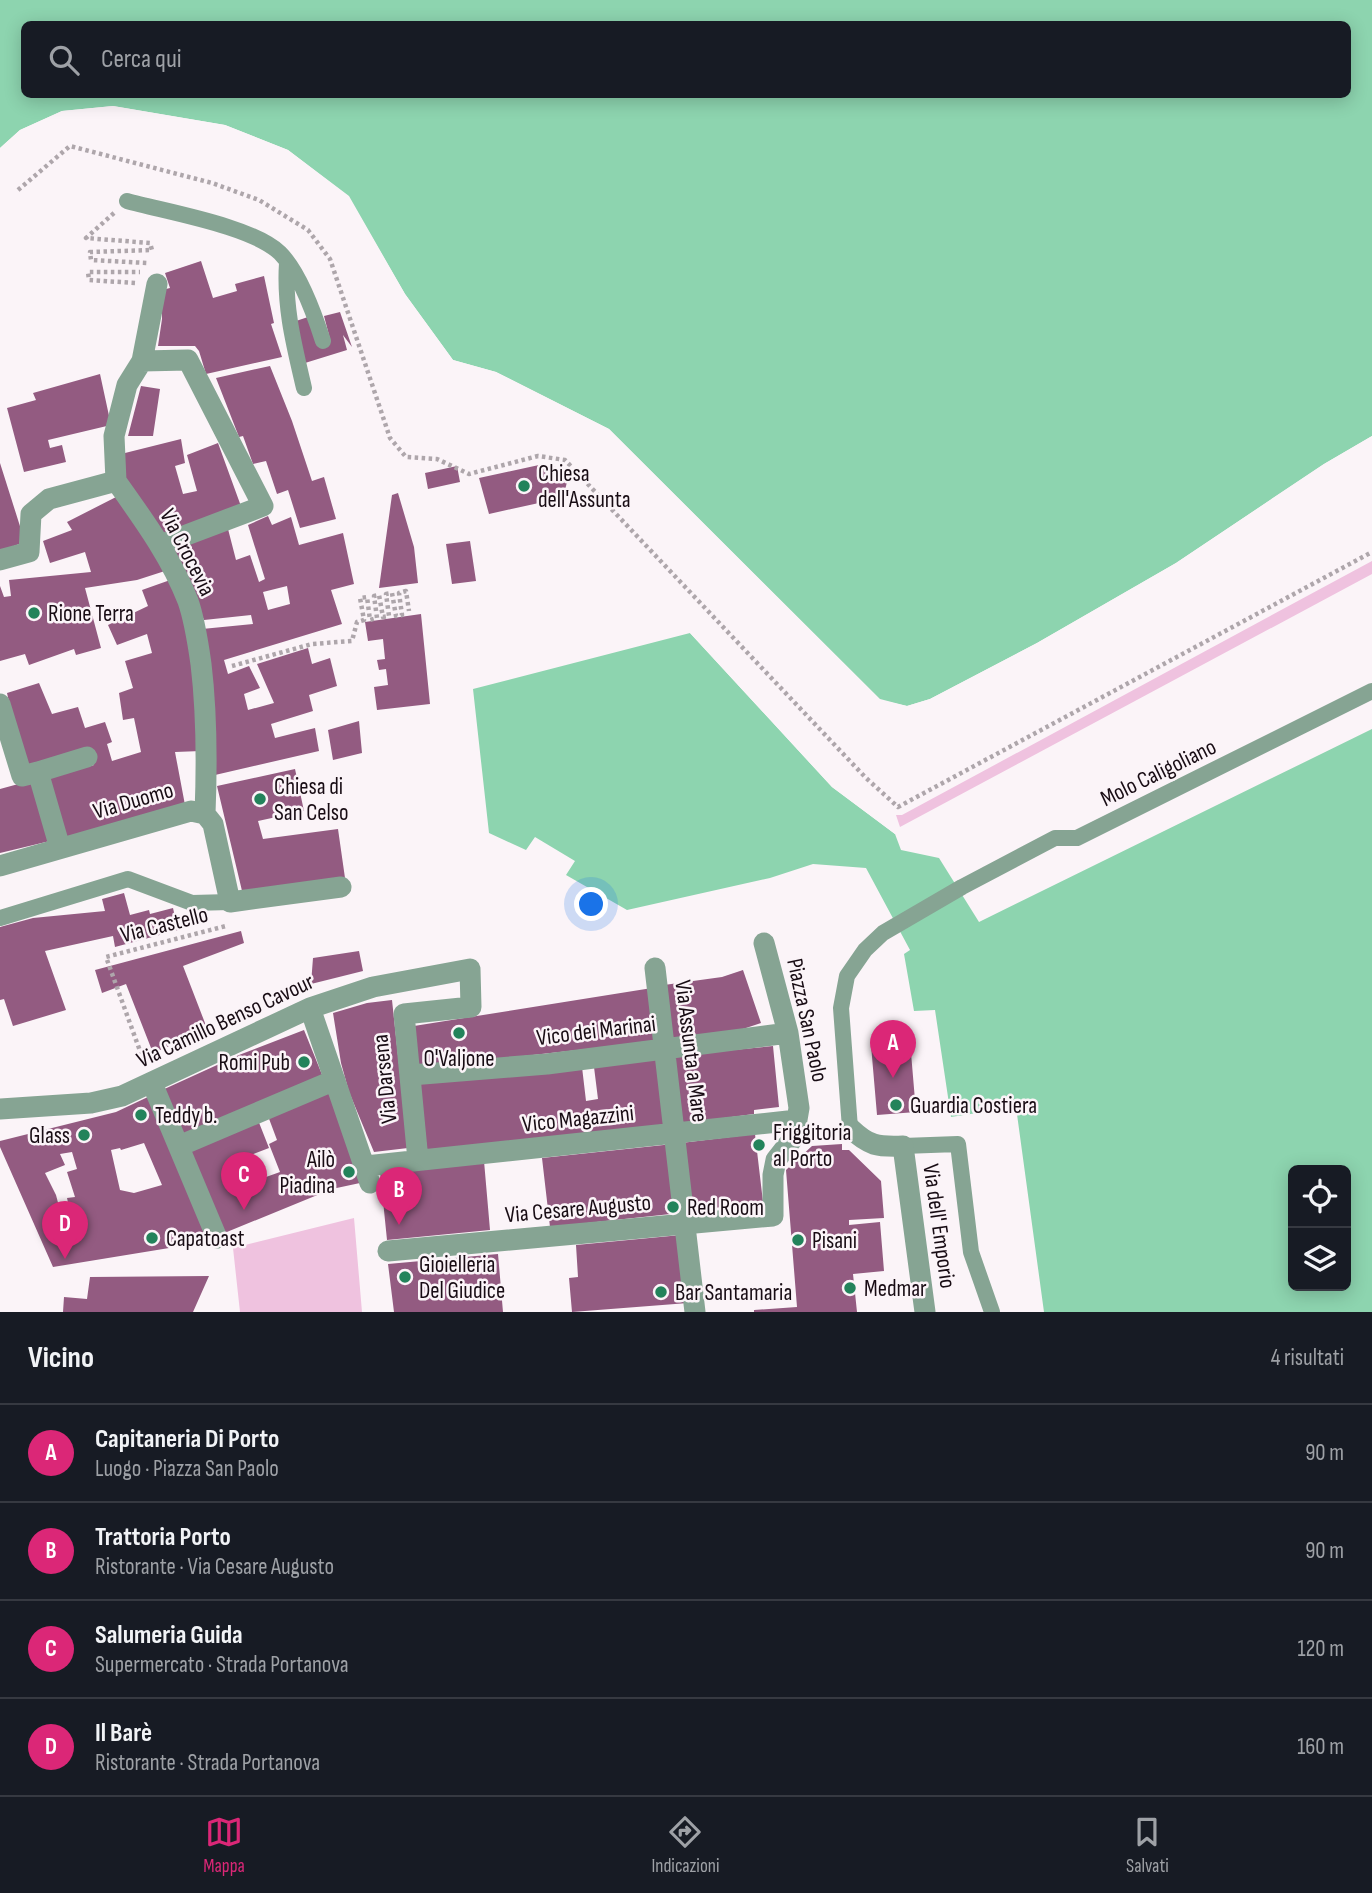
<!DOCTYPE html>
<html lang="it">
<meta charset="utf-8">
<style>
body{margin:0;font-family:"Sofia Sans Condensed",sans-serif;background:#20242c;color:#f1f3f6}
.controls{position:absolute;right:21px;bottom:21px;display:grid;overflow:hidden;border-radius:10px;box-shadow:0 4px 18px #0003}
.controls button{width:63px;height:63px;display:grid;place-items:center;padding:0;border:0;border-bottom:2px solid #363941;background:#171b24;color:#f1f3f6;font:35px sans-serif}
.you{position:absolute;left:592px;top:905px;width:24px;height:24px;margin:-18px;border:5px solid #fff;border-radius:50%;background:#1a73e8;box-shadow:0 0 0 10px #1a73e833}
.badge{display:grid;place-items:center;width:46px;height:46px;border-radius:50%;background:#db2777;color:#fff;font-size:23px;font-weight:700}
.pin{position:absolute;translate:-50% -58px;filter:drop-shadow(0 2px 4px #0008)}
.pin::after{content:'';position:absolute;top:37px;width:24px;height:21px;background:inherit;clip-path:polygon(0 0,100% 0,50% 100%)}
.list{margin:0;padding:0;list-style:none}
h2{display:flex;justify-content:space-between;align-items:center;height:91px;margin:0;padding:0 28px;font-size:30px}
h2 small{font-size:23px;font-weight:400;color:#9ea1a6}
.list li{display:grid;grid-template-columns:46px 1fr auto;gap:21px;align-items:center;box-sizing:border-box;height:98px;padding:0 28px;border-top:2px solid #363941}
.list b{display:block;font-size:26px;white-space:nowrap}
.list p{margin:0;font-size:23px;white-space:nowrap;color:#9ea1a6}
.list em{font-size:23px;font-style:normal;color:#9ea1a6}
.icon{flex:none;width:38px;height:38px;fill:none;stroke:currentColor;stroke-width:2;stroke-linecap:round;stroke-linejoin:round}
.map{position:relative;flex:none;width:1372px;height:1312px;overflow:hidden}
.search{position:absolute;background:#171b24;box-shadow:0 4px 18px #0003;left:21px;right:21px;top:21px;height:77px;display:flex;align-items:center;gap:18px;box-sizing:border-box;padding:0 24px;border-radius:10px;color:#9ea1a6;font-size:26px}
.sheet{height:483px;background:#171b24}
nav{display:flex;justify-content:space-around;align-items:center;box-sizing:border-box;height:98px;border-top:2px solid #363941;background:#171b24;font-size:19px;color:#9ea1a6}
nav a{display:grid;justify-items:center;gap:4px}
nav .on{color:#db2777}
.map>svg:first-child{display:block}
.green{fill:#efc2df}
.water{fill:#8dd4af;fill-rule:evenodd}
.pier{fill:#fbf4f8}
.building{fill:#935b81;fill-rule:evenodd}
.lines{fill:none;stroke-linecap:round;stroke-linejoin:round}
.path{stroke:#aea6ab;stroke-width:4.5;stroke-dasharray:3.5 3.5;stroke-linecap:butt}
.lane{stroke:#86a493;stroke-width:16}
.street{stroke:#86a493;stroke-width:21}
.poi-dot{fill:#23835b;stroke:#fbf4f8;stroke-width:2.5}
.labels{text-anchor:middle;stroke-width:5;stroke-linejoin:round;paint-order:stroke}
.poi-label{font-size:23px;fill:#180c14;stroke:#fbf4f8;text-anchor:start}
.street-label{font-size:23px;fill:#180c14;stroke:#fbf4f8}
</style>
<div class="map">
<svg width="1372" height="1312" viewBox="0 0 1372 1312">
<rect width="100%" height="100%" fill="#fbf4f8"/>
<path class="green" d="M 1372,561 L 1372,574 L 900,827 L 896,815 L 902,815 Z
M 354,1218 L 362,1312 L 240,1312 L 233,1248 Z"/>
<path class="water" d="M 0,0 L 1372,0 L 1372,436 L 1324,464 L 1176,563 L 1037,643 L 930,699 L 907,706 L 880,699 L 609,429 L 496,372 L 453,360 L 405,294 L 349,196 L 288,150 L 225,125 L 113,106 L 62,111 L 20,130 L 0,148 ZM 24,24 L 1348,24 L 1348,94 L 24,94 Z
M 690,633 L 832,787 L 895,834 L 901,850 L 939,858 L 979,922 L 1372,729 L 1372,1312 L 1044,1312 L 1016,1107 L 951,1117 L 935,1010 L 914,1011 L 904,954 L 910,950 L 866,868 L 813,864 L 770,878 L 627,910 L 566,875 L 575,861 L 535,837 L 526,850 L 489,833 L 473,689 ZM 1293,1170 L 1346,1170 L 1346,1286 L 1293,1286 Z"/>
<path class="pier" d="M 113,106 L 225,125 L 288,150 L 348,196 L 405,294 L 453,360 L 496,372 L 609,429 L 880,700 L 907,706 L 930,699 L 1037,643 L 1176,563 L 1324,464 L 1372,436 L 1372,440 L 1326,467 L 1178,566 L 1039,646 L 931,703 L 907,709 L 879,703 L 607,431 L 495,375 L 451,363 L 402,296 L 346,199 L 287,153 L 225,128 L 113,110 L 63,114 L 22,133 L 0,152 L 0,148 L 20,130 L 62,111 Z
M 694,632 L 834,784 L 897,831 L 895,834 L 832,787 L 690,633 Z"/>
<path class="building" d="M 201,261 L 213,298 L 237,291 L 235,284 L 264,276 L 274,323 L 271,324 L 282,357 L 206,374 L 199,351 L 195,346 L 158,346 L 162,319 L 162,290 L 170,288 L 165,273 Z
M 340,312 L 352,347 L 343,335 L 347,350 L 305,363 L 293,322 L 308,317 L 330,339 L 324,316 Z
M 270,366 L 292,421 L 312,481 L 324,477 L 336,519 L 300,528 L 288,490 L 277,494 L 266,461 L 253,464 L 243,436 L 239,437 L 216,378 Z
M 100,374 L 111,425 L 48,440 L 50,448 L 62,445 L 66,462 L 24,472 L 7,408 L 36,400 L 33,393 Z
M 141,386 L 160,389 L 153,436 L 128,436 Z
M 181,439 L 185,463 L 175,466 L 183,494 L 197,491 L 187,455 L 218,443 L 242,509 L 164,538 L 123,476 L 121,454 Z
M 0,463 L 25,542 L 0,551 Z
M 539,465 L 552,465 L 562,471 L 567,482 L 565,490 L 558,496 L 548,501 L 489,514 L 479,478 Z
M 457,466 L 460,482 L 428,489 L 425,473 Z
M 398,493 L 414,547 L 418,583 L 379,588 L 392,495 Z
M 118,496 L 168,570 L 137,580 L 85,588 L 101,648 L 76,655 L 74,649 L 29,665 L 25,654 L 0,661 L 0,586 L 4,597 L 11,596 L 9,580 L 91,572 L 85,552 L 50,563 L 43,541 L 72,530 L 67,522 Z
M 268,516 L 272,525 L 291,517 L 299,545 L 343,533 L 354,584 L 331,590 L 342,624 L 224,660 L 228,674 L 249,666 L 260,688 L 244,694 L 248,710 L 274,703 L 257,664 L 308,648 L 312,664 L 330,658 L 337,686 L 309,695 L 313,711 L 271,724 L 275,738 L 315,728 L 319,751 L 215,775 L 202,629 L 253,624 L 251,615 L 204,620 L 172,549 L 228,529 L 236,560 L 250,555 L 259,582 L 265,579 L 248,525 ZM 287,586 L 290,604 L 268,610 L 263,592 Z
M 470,541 L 476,581 L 452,584 L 446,544 Z
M 173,579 L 188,615 L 201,751 L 175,752 L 185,805 L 65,840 L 48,778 L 94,765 L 89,749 L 24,768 L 7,693 L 39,683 L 52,714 L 78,707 L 85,728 L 105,722 L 112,742 L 107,744 L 112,761 L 141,752 L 134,718 L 123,720 L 119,693 L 133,688 L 125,661 L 152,653 L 147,634 L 117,645 L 108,625 L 148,606 L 142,590 Z
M 421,614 L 430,704 L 377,710 L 374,687 L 388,685 L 386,669 L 379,670 L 377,660 L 385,659 L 383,639 L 368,641 L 365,622 Z
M 359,721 L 362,753 L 333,760 L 328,730 Z
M 295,769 L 304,811 L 258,821 L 263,839 L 338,829 L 345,878 L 243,895 L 217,786 Z
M 33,780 L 50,841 L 0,853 L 0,789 Z
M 124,893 L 130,915 L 149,910 L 150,914 L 173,908 L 178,930 L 115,947 L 113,936 L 45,951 L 66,1010 L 13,1026 L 4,999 L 0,1000 L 0,927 L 33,918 L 105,911 L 102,899 Z
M 241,931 L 244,943 L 183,966 L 210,1036 L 191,1046 L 188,1038 L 153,1053 L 126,984 L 102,993 L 95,970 Z
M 359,951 L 363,971 L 311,984 L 313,958 Z
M 743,970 L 761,1023 L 740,1030 L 671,1040 L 664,985 L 722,977 Z
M 652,988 L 659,1041 L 417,1068 L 414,1026 Z
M 392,1000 L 408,1148 L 374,1152 L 349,1092 L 341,1063 L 333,1013 L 367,1003 Z
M 304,1030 L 325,1082 L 182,1140 L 160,1091 L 239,1055 Z
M 910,1041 L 916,1112 L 877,1115 L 871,1045 Z
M 773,1046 L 779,1107 L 754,1110 L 754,1114 L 679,1124 L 671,1056 Z
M 663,1057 L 672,1125 L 427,1152 L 420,1081 L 582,1067 L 586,1101 L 598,1099 L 594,1067 Z
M 328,1090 L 360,1183 L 332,1189 L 222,1234 L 189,1147 L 258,1120 L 269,1148 L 238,1160 L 244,1172 L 261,1166 L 266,1177 L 280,1172 L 269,1144 L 277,1140 L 268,1116 Z
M 150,1096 L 212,1241 L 53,1267 L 0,1147 L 0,1141 L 116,1112 ZM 144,1143 L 162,1185 L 134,1193 L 120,1190 L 111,1150 L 120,1148 L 121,1150 ZM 72,1152 L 77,1169 L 67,1172 L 75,1197 L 67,1198 L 71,1216 L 62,1218 L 56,1195 L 45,1173 L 65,1165 L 60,1154 Z
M 755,1134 L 763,1202 L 689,1211 L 681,1143 Z
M 673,1144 L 680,1213 L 550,1227 L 542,1158 Z
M 842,1144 L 842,1150 L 849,1150 L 881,1181 L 884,1218 L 849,1220 L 849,1225 L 880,1222 L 884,1271 L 853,1274 L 857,1312 L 754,1312 L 754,1310 L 797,1307 L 786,1170 L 812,1146 Z
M 484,1161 L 490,1230 L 387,1240 L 380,1171 Z
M 681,1235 L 688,1303 L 572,1312 L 569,1278 L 578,1277 L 576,1245 Z
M 498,1254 L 503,1312 L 394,1312 L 388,1264 Z
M 209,1276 L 193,1312 L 63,1312 L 64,1297 L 87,1299 L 90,1277 Z"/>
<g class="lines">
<path class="path" d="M 18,190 L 70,146 L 212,183 L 259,200 L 308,230 L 330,259 L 390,438 L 406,457 L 437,459 L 469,474 L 538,456 L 565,460 L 866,778 L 898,807 L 1372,552
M 114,213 L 86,238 L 150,243 L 152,250 L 90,252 L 91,260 L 147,263
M 135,283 L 89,280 L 88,272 L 140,272
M 232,666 L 312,644 L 352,641 L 357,622 L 364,620 L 360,598 L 367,597 L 370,620 L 377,618 L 374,596 L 379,595 L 383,617 L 389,616 L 386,594 L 392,593 L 396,616 L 402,615 L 399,593 L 406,591 L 409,611
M 144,1062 L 106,957 L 226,926"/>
<path class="lane" d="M 127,201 C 167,212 252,226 280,253 C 299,272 315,316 323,341
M 287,263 C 284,307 294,345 304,388
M 0,918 L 128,879 L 192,903 L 230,902
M 850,1128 L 841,1008 L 847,976 L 865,950 L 883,933 L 962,887 L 1055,838 L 1077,838 L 1372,691
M 903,1146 L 958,1144 L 971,1252 L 992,1312"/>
<path class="street" d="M 142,361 L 188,360 L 263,506 L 160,545
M 116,481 L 114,436 L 127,385 L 142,361 L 157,284
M 0,560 L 29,552 L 31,514 L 49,499 L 116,481 C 143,519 171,557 188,601 C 195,621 198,643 201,664 C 207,714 207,764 205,814
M 0,704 L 22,776 L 38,772 L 60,848
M 38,772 L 87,757
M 0,866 L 191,811 L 205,814 L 213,824 L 230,902 L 341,887
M 655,968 L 695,1312
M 310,1008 L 370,1183
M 411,1075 L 547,1064 L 788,1033
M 152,1083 L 217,1238
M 0,1109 L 91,1103 L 122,1096 L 310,1008 L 373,987 L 470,969 L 471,1007 L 404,1014 L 418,1160
M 850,1128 C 869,1146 877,1147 903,1146 L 925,1312
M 179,1146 L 335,1080
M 366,1166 L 797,1120
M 388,1251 L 773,1216 L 773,1175 L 776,1160 L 794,1137 L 799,1108 L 788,1033 L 764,943"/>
</g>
<g class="poi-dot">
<circle cx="524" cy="486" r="7"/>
<circle cx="34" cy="613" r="7"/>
<circle cx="260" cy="799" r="7"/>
<circle cx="459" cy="1033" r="7"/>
<circle cx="304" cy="1062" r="7"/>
<circle cx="896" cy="1105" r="7"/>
<circle cx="141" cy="1115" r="7"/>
<circle cx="84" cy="1135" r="7"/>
<circle cx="759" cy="1145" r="7"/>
<circle cx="349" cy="1172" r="7"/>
<circle cx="673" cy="1207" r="7"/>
<circle cx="152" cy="1238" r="7"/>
<circle cx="798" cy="1240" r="7"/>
<circle cx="405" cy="1277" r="7"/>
<circle cx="850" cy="1288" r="7"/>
<circle cx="661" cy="1292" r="7"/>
</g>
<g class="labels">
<g class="poi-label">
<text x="538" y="481">Chiesa<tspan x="538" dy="26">dell'Assunta</tspan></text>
<text x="48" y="621">Rione Terra</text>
<text x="274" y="794">Chiesa di<tspan x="274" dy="26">San Celso</tspan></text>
<text x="459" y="1066" text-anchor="middle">O'Valjone</text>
<text x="290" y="1070" text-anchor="end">Romi Pub</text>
<text x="910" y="1113">Guardia Costiera</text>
<text x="155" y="1123">Teddy b.</text>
<text x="773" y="1140">Friggitoria<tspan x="773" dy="26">al Porto</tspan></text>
<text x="70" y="1143" text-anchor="end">Glass</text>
<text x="335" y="1167" text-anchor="end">Ailò<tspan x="335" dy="26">Piadina</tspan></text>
<text x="687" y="1215">Red Room</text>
<text x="166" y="1246">Capatoast</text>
<text x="812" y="1248">Pisani</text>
<text x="419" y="1272">Gioielleria<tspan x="419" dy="26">Del Giudice</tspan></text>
<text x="864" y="1296">Medmar</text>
<text x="675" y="1300">Bar Santamaria</text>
</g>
<g class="street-label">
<text transform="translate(188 552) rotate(63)" y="8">Via Crocevia</text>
<text transform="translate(1158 772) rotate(-26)" y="8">Molo Caligoliano</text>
<text transform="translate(133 800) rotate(-16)" y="8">Via Duomo</text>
<text transform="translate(164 924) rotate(-14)" y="8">Via Castello</text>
<text transform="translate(225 1020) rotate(-25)" y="8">Via Camillo Benso Cavour</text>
<text transform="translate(808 1020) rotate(78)" y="8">Piazza San Paolo</text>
<text transform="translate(596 1030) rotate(-7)" y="8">Vico dei Marinai</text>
<text transform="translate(692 1051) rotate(83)" y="8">Via Assunta a Mare</text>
<text transform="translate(384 1079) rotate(-96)" y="8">Via Darsena</text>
<text transform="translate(578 1118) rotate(-6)" y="8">Vico Magazzini</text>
<text transform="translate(578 1208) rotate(-5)" y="8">Via Cesare Augusto</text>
<text transform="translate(940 1226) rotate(82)" y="8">Via dell' Emporio</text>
</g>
</g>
</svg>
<div class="controls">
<button><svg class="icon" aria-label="locate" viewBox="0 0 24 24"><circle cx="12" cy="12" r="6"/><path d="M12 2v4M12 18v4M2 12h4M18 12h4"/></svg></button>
<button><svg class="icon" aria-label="layers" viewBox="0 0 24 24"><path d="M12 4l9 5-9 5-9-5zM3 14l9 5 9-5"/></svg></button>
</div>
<div class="you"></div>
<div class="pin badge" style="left:893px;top:1078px">A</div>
<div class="pin badge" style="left:399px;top:1225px">B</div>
<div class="pin badge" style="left:244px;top:1210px">C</div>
<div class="pin badge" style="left:65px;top:1259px">D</div>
<div class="search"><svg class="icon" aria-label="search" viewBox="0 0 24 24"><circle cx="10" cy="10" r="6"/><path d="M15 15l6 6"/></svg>Cerca qui</div>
</div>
<section class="sheet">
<h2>Vicino<small>4 risultati</small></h2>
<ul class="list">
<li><span class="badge">A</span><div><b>Capitaneria Di Porto</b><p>Luogo · Piazza San Paolo</p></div><em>90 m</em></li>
<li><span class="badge">B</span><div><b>Trattoria Porto</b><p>Ristorante · Via Cesare Augusto</p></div><em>90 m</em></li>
<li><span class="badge">C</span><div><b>Salumeria Guida</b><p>Supermercato · Strada Portanova</p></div><em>120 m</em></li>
<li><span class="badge">D</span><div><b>Il Barè</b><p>Ristorante · Strada Portanova</p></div><em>160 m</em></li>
</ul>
</section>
<nav>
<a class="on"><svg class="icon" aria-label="map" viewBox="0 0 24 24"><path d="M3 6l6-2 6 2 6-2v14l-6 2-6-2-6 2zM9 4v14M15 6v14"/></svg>Mappa</a>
<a><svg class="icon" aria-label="directions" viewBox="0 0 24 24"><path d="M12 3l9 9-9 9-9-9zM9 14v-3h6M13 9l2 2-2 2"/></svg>Indicazioni</a>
<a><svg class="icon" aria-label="saved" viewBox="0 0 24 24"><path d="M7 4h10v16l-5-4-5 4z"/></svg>Salvati</a>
</nav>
